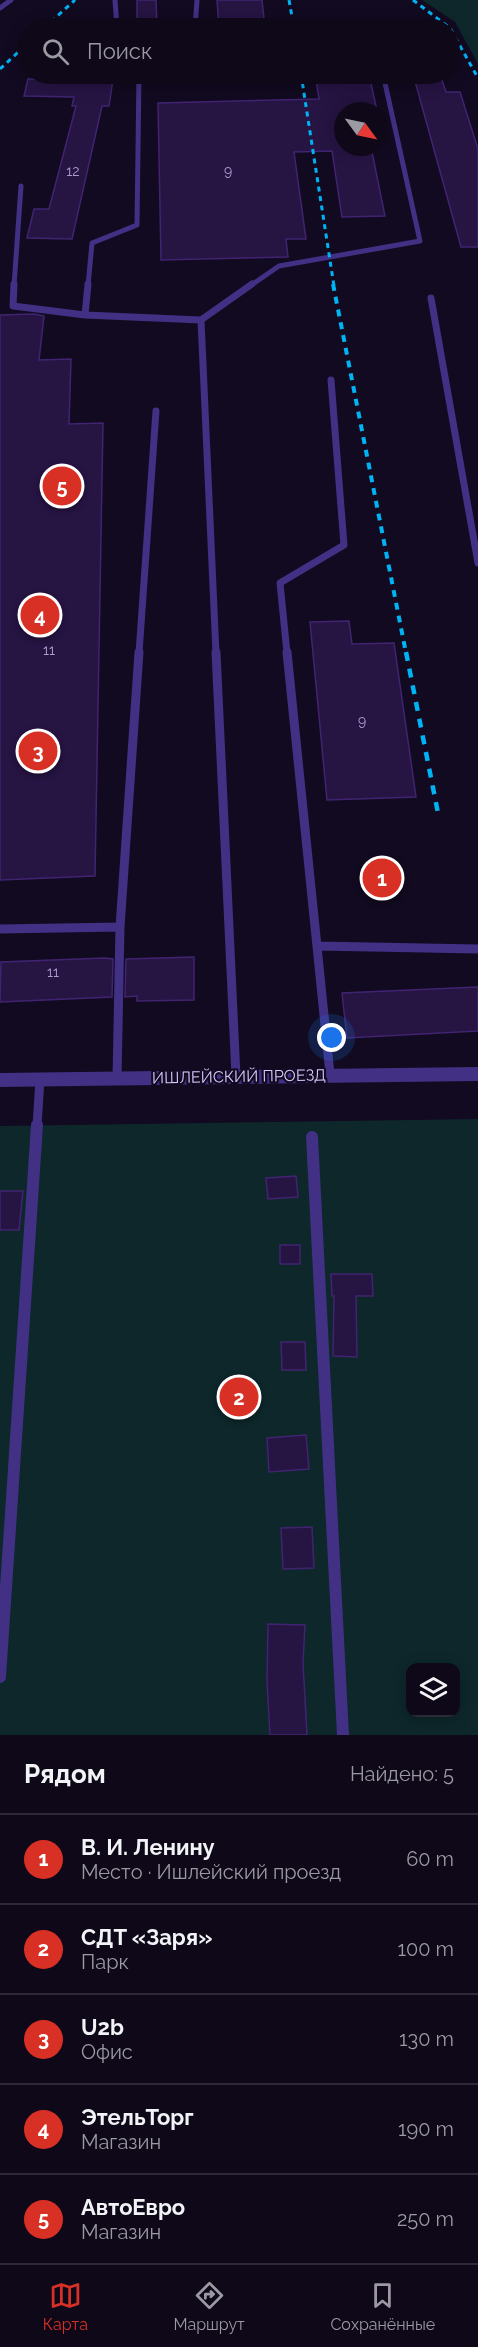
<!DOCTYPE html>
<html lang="ru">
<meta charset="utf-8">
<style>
body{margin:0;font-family:Raleway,sans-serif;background:#171121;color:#f1f3f6}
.controls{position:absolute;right:18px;bottom:18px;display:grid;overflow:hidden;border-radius:12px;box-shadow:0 3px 15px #0003}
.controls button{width:54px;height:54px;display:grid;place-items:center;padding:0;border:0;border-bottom:2px solid #2e2937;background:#0e0818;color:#f1f3f6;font:30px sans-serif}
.compass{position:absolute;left:334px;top:102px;width:54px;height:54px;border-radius:50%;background:#0e0818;box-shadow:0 3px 15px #0003;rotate:123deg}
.you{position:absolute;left:332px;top:1038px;width:21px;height:21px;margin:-15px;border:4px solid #fff;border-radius:50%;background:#1a73e8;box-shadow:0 0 0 9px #1a73e833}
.badge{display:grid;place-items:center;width:39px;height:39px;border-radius:50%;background:#d93025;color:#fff;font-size:20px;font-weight:700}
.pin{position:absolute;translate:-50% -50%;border:3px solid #fff;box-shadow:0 2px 6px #0006}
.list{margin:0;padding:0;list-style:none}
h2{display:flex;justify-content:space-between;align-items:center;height:78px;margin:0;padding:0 24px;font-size:26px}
h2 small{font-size:20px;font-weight:400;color:#9b9aa2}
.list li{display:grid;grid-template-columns:39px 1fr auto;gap:18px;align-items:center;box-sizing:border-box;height:90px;padding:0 24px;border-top:2px solid #2e2937}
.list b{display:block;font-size:22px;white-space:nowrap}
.list p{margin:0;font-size:20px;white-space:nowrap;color:#9b9aa2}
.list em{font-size:20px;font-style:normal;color:#9b9aa2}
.icon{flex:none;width:33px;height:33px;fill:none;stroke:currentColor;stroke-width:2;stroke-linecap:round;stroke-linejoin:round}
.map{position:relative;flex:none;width:478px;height:1735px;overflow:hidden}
.search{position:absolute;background:#0e0818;box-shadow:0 3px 15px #0003;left:18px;right:18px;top:18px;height:66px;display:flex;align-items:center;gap:15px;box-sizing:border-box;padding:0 21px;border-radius:33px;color:#9b9aa2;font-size:22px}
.sheet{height:528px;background:#0e0818}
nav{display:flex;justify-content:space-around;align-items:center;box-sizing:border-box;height:84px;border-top:2px solid #2e2937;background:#0e0818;font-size:16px;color:#9b9aa2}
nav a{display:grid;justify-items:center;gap:3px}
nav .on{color:#d93025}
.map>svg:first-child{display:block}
.green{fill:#0d272a;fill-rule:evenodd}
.building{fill:#261443;stroke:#402471;stroke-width:1.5}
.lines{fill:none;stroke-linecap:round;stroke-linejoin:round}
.lane-far3{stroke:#413084;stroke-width:5}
.lane-far2{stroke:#413084;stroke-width:7}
.lane-far1{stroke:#413084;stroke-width:9}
.lane{stroke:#413084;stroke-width:12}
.street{fill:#413084;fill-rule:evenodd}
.rail-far2{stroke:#00b3f4;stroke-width:3;stroke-dasharray:5 4.5;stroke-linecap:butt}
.rail-far1{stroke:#00b3f4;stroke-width:4;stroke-dasharray:7 6;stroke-linecap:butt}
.rail{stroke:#00b3f4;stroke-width:4.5;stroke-dasharray:9 8;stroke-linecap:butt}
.labels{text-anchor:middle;stroke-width:4.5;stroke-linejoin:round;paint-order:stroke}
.number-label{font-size:14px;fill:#ac9cd0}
.street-label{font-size:16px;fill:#d8c9ff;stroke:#120a20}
</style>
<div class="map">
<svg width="478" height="1735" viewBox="0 0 478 1735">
<rect width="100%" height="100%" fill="#120a20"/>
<path class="green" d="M 422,0 L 478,0 L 478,64 L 455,22 Z
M 478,1119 L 478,1735 L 0,1735 L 0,1126 ZM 410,1668 L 456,1668 L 456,1712 L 410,1712 Z"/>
<path class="building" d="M 137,0 L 156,0 L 157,28 L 137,28 Z
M 217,0 L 262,0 L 265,28 L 219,28 Z
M 315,74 L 369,74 L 377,111 L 343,111 L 343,147 L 371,147 L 385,216 L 342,217 L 332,151 L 294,152 L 306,239 L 286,239 L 288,257 L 161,260 L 158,103 L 319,99 Z
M 413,74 L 440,74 L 446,92 L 460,92 L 478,149 L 478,247 L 461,247 Z
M 28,79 L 113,79 L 109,106 L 102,106 L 72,239 L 27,238 L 34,209 L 49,209 L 76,106 L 72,106 L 74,97 L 24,96 Z
M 34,314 L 44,316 L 39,360 L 71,359 L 69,424 L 103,423 L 95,876 L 0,880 L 0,315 Z
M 349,621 L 352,644 L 394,643 L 416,797 L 327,800 L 310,622 Z
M 194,957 L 194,1000 L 137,1001 L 137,996 L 125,997 L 126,959 Z
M 105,958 L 113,959 L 112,997 L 0,1002 L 1,962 Z
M 478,987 L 478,1031 L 347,1038 L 342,993 Z
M 296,1176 L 298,1197 L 268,1199 L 266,1178 Z
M 0,1191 L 23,1191 L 19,1230 L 0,1230 Z
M 280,1245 L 300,1245 L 300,1264 L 280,1264 Z
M 331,1274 L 372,1274 L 373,1296 L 356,1296 L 357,1357 L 333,1356 L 334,1296 L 332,1296 Z
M 281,1342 L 305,1342 L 306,1370 L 282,1370 Z
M 306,1435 L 309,1469 L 269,1472 L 267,1438 Z
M 312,1527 L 314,1568 L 283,1569 L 281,1528 Z
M 268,1624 L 305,1625 L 303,1663 L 307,1735 L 270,1735 L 267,1680 Z"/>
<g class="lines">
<path class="lane-far3" d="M 115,0 L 117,28
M 0,8 L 11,0
M 195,28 L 197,0
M 14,286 L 21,186
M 88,286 L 92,243 L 137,225 L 139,74
M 250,286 L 279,266 L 420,241 L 383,74"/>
<path class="lane-far2" d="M 14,284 L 13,306 L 85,315
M 88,284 L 85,315 L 201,320
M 431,298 L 478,563
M 139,653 L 156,411
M 216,653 L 201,320 L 252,284
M 287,653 L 280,583 L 344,545 L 331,380"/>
<path class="lane-far1" d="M 216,652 L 236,1076
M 287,652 L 330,1074
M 0,929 L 120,927
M 317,946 L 478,949
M 117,1078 L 120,927 L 139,652
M 37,1126 L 40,1079"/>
<path class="lane" d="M 312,1137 L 343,1735
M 0,1677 L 37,1125"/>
<path class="street" d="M 478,1067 L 478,1081 L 0,1087 L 0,1073 Z"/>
<path class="rail-far2" d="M 289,0 L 294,28
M 413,0 L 450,28 L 478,78
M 44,28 L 75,0
M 0,69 L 28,43
M 301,74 L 334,286"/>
<path class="rail-far1" d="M 333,284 L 406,653"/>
<path class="rail" d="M 406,652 L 438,813"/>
</g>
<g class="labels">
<g class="number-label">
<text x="73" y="176">12</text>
<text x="228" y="176">9</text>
<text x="49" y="655">11</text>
<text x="362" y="726">9</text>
<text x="53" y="977">11</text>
</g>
<g class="street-label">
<text transform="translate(239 1076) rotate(-1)" y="6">ИШЛЕЙСКИЙ ПРОЕЗД</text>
</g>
</g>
</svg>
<div class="controls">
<button><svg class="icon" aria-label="layers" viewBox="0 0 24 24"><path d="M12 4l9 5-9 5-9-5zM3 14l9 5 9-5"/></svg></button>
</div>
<svg class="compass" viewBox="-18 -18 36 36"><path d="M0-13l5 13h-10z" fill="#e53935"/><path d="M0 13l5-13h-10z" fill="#9b9aa2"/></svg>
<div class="you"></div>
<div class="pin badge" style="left:382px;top:878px">1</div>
<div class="pin badge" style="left:239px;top:1397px">2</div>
<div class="pin badge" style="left:38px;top:751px">3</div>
<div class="pin badge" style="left:40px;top:615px">4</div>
<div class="pin badge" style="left:62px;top:486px">5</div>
<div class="search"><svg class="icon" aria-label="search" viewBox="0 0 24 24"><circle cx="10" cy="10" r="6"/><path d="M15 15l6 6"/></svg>Поиск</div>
</div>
<section class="sheet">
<h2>Рядом<small>Найдено: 5</small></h2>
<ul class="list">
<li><span class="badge">1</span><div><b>В. И. Ленину</b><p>Место · Ишлейский проезд</p></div><em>60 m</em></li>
<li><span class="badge">2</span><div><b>СДТ «Заря»</b><p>Парк</p></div><em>100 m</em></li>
<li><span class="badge">3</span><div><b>U2b</b><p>Офис</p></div><em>130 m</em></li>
<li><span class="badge">4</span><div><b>ЭтельТорг</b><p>Магазин</p></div><em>190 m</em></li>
<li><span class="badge">5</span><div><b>АвтоЕвро</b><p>Магазин</p></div><em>250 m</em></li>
</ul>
</section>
<nav>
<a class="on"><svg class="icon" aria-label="map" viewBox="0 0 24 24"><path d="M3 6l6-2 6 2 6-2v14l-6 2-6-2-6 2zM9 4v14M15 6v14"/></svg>Карта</a>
<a><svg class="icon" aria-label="directions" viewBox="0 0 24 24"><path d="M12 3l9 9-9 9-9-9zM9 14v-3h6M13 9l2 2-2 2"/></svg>Маршрут</a>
<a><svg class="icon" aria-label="saved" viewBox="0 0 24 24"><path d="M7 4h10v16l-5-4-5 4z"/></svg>Сохранённые</a>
</nav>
